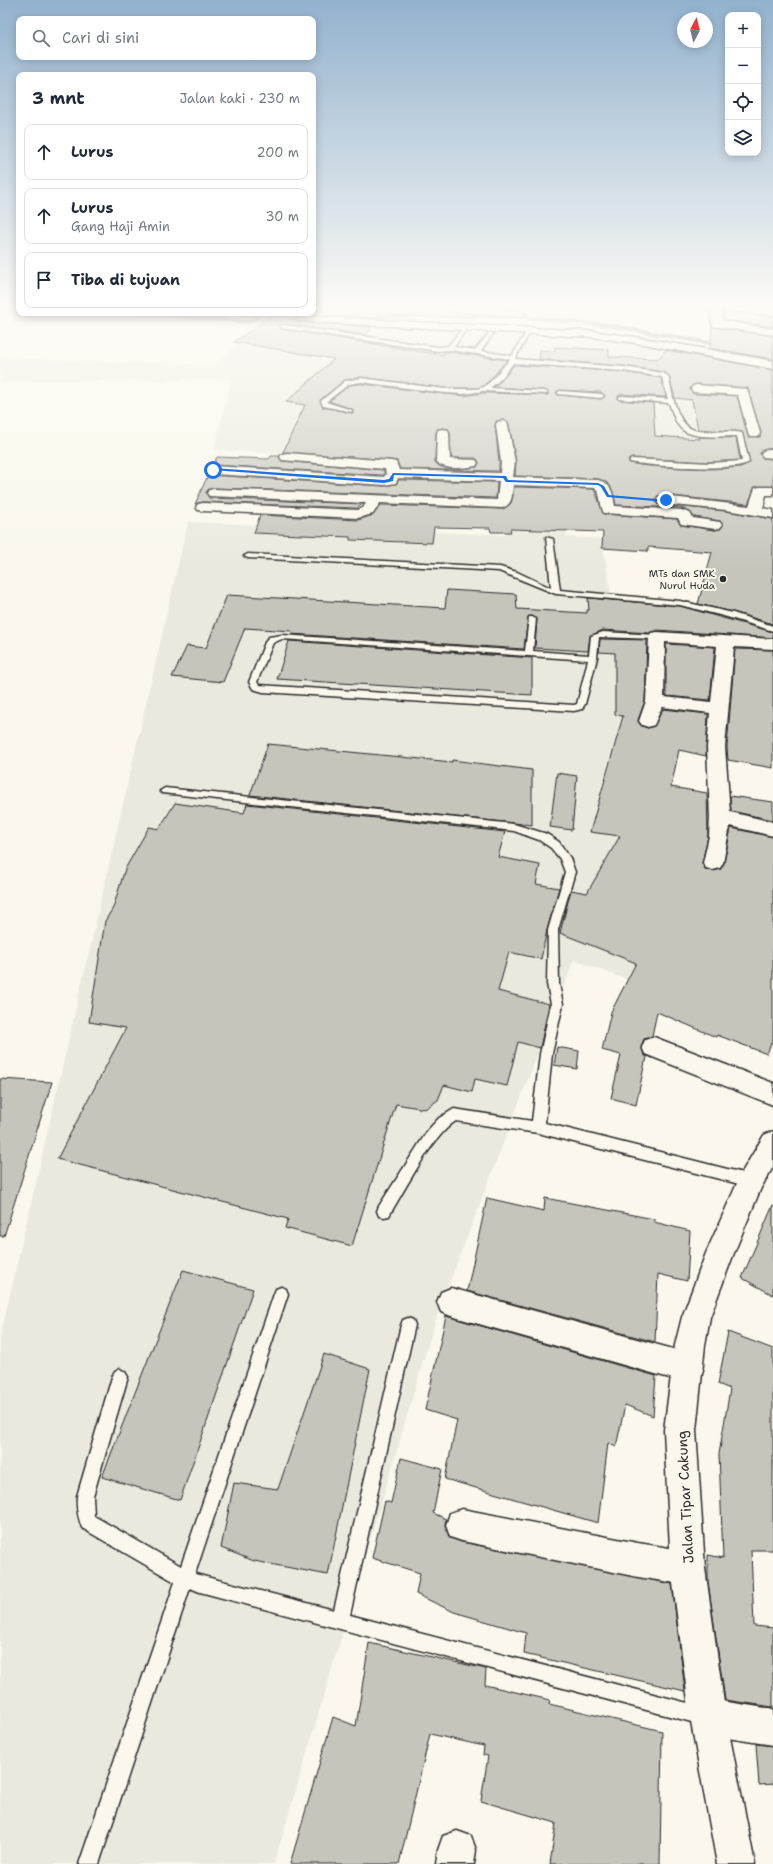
<!DOCTYPE html>
<html lang="id">
<meta charset="utf-8">
<style>
body{margin:0;font-family:"Shantell Sans",sans-serif;background:#f2f2f3;color:#1f2937}
.controls{position:absolute;right:12px;top:12px;display:grid;overflow:hidden;border-radius:8px;box-shadow:0 2px 10px #0003}
.controls button{width:36px;height:36px;display:grid;place-items:center;padding:0;border:0;border-bottom:1px solid #e0e1e3;background:#fff;color:#1f2937;font:20px sans-serif}
.compass{position:absolute;left:677px;top:12px;width:36px;height:36px;border-radius:50%;background:#fff;box-shadow:0 2px 10px #0003;rotate:7deg}
.stop{position:absolute;width:12px;height:12px;margin:-9px;border:3px solid #1a73e8;border-radius:50%;background:#fff}
.stop.end{background:#1a73e8;border-color:#fff;box-shadow:0 1px 4px #0008}
.list{margin:0;padding:0;list-style:none}
h2{display:flex;justify-content:space-between;align-items:center;height:52px;margin:0;padding:0 16px;font-size:17px}
h2 small{font-size:13px;font-weight:400;color:#747a83}
.list li{display:grid;grid-template-columns:26px 1fr auto;gap:12px;align-items:center;box-sizing:border-box;height:56px;margin:0 8px 8px;padding:0 8px;border:1px solid #e0e1e3;border-radius:8px}
.list b{display:block;font-size:15px;white-space:nowrap}
.list p{margin:0;font-size:13px;white-space:nowrap;color:#747a83}
.list em{font-size:13px;font-style:normal;color:#747a83}
.icon{flex:none;width:22px;height:22px;fill:none;stroke:currentColor;stroke-width:2;stroke-linecap:round;stroke-linejoin:round}
.map{position:relative;flex:none;width:773px;height:1864px;overflow:hidden}
.search{position:absolute;background:#fff;box-shadow:0 2px 10px #0003;left:16px;top:16px;width:300px;height:44px;display:flex;align-items:center;gap:10px;box-sizing:border-box;padding:0 14px;border-radius:8px;color:#747a83;font-size:15px}
.panel{position:absolute;background:#fff;box-shadow:0 2px 10px #0003;left:16px;top:72px;width:300px;height:244px;border-radius:8px}
.map>svg:first-child{display:block}
.built{fill:#ebe8de}
.lines{fill:none;stroke-linecap:round;stroke-linejoin:round}
.stream{stroke:#7b7a75;stroke-width:4}
.building{fill:#c7c4bc;stroke:#2b2b2b;fill-rule:evenodd}
.service-casing{stroke:#2b2b2b;stroke-width:3}
.minor-casing{stroke:#2b2b2b;stroke-width:3}
.tertiary-casing{stroke:#2b2b2b;stroke-width:3}
.service{fill:#fbf7ec;fill-rule:evenodd}
.minor{fill:#fbf7ec;fill-rule:evenodd}
.tertiary{fill:#fbf7ec;fill-rule:evenodd}
.route{fill:#1a73e8}
.poi-dot{fill:#2b2b2b;stroke:#fbf7ec;stroke-width:1.5}
.labels{text-anchor:middle;stroke-width:4;stroke-linejoin:round;paint-order:stroke}
.far-poi-label{font-size:10px;fill:#2b2b2b;stroke:#fbf7ec;text-anchor:end}
.near-street-label{font-size:14px;fill:#2b2b2b;stroke:#fbf7ec}
</style>
<div class="map">
<svg width="773" height="1864" viewBox="0 0 773 1864">
<rect width="100%" height="100%" fill="#fbf7ec"/>
<filter id="ink" filterUnits="userSpaceOnUse"><feTurbulence type="fractalNoise" baseFrequency=".025" numOctaves="2"/><feDisplacementMap in="SourceGraphic" scale="8" xChannelSelector="R" yChannelSelector="G"/><feConvolveMatrix kernelMatrix="1 2 1 2 8 2 1 2 1" color-interpolation-filters="sRGB"/></filter>
<g filter="url(#ink)">
<path class="built" d="M 301,316 L 543,326 L 631,336 L 696,350 L 691,383 L 714,432 L 756,430 L 767,474 L 620,488 L 563,492 L 567,537 L 602,539 L 617,630 L 624,711 L 601,787 L 680,793 L 744,930 L 700,1006 L 574,960 L 437,1315 L 274,1864 L 0,1864 L 0,1338 L 188,522 L 507,535 L 498,420 L 414,417 L 329,447 L 327,456 L 214,450 L 232,379 L 0,382 L 0,358 L 215,365 L 238,342 L 253,343 Z"/>
<g class="lines">
<path class="stream" d="M 139,313 L 249,322 L 263,313
M 304,313 L 322,314
M 369,316 L 513,316 L 608,325 L 720,345"/>
</g>
<path class="building" d="M 313,308 L 384,308 L 377,318 L 313,315 Z
M 707,308 L 710,308 L 713,327 L 773,336 L 773,359 L 710,348 L 712,329 Z
M 724,312 L 771,316 L 773,327 L 724,320 Z
M 273,315 L 295,319 L 297,322 L 372,327 L 366,335 L 283,324 L 280,326 L 281,329 L 443,355 L 445,352 L 450,352 L 507,360 L 490,380 L 483,386 L 476,388 L 445,388 L 361,377 L 345,380 L 320,400 L 323,407 L 353,413 L 352,409 L 329,401 L 350,385 L 361,384 L 445,394 L 463,396 L 484,393 L 548,395 L 548,392 L 545,390 L 494,387 L 503,379 L 514,365 L 623,372 L 661,378 L 666,397 L 621,394 L 618,397 L 619,400 L 653,403 L 655,436 L 700,439 L 699,437 L 736,438 L 740,460 L 709,462 L 632,458 L 628,460 L 630,463 L 640,465 L 711,469 L 741,467 L 750,462 L 742,432 L 698,429 L 692,400 L 675,398 L 669,376 L 664,372 L 623,366 L 539,359 L 540,350 L 555,351 L 555,347 L 609,350 L 609,357 L 658,359 L 666,350 L 773,370 L 773,448 L 763,450 L 760,453 L 763,458 L 773,459 L 773,486 L 755,487 L 748,504 L 663,495 L 658,496 L 655,499 L 657,504 L 663,505 L 726,511 L 773,519 L 773,624 L 733,612 L 698,604 L 712,552 L 648,547 L 648,551 L 602,548 L 603,532 L 510,529 L 511,532 L 491,532 L 490,528 L 434,527 L 432,543 L 350,540 L 350,537 L 254,533 L 260,515 L 358,520 L 373,515 L 381,505 L 503,509 L 511,503 L 514,487 L 594,489 L 604,514 L 677,519 L 681,525 L 715,530 L 720,529 L 723,526 L 720,521 L 694,517 L 690,512 L 681,508 L 616,505 L 610,486 L 598,479 L 515,476 L 516,462 L 509,425 L 507,421 L 502,420 L 497,421 L 495,425 L 499,462 L 499,471 L 400,469 L 397,461 L 391,460 L 283,452 L 305,405 L 286,402 L 334,359 L 234,342 ZM 697,384 L 748,388 L 761,433 L 760,437 L 748,436 L 737,396 L 693,394 L 690,388 L 693,385 ZM 560,390 L 601,392 L 605,396 L 601,399 L 558,395 L 556,392 ZM 443,428 L 448,429 L 450,433 L 451,458 L 476,458 L 479,462 L 477,467 L 460,469 L 449,469 L 439,466 L 435,462 L 436,433 L 438,429 Z
M 271,456 L 279,456 L 282,461 L 384,470 L 384,474 L 383,475 L 213,465 L 217,457 L 269,459 Z
M 208,475 L 384,486 L 396,484 L 399,480 L 497,482 L 496,498 L 214,488 L 209,489 L 206,492 L 209,498 L 363,504 L 357,508 L 203,502 L 195,504 Z
M 447,590 L 516,594 L 517,609 L 587,613 L 587,610 L 589,610 L 588,598 L 680,606 L 773,632 L 773,638 L 657,630 L 649,633 L 603,630 L 590,636 L 588,651 L 535,648 L 537,619 L 532,616 L 528,617 L 524,649 L 291,634 L 292,631 L 245,628 L 223,682 L 172,677 L 187,646 L 206,648 L 227,595 L 445,608 Z
M 600,639 L 647,640 L 645,701 L 638,720 L 642,726 L 648,728 L 654,726 L 663,709 L 708,714 L 706,756 L 679,750 L 671,787 L 707,793 L 708,836 L 702,863 L 705,869 L 713,871 L 721,869 L 724,863 L 731,828 L 773,837 L 773,1038 L 767,1054 L 717,1035 L 716,1037 L 657,1012 L 652,1036 L 644,1039 L 641,1046 L 644,1055 L 647,1057 L 646,1062 L 645,1062 L 636,1105 L 611,1098 L 621,1055 L 602,1050 L 611,1012 L 636,963 L 560,933 L 571,890 L 587,893 L 620,836 L 590,832 L 623,716 L 615,715 L 615,653 L 599,652 Z
M 289,641 L 532,658 L 532,695 L 277,679 Z
M 666,644 L 715,647 L 710,700 L 666,696 Z
M 735,649 L 773,650 L 773,768 L 728,760 L 727,747 Z
M 268,744 L 452,762 L 452,760 L 532,770 L 532,825 L 250,795 Z
M 557,773 L 577,776 L 572,830 L 550,827 Z
M 730,796 L 773,802 L 773,820 L 731,811 Z
M 175,803 L 244,813 L 247,804 L 505,832 L 498,857 L 540,865 L 536,884 L 559,888 L 547,930 L 541,959 L 509,952 L 498,991 L 549,1004 L 540,1048 L 518,1042 L 507,1086 L 475,1079 L 472,1092 L 444,1085 L 438,1100 L 425,1109 L 396,1104 L 352,1246 L 285,1228 L 288,1219 L 57,1159 L 126,1028 L 89,1022 L 105,921 L 113,908 L 125,869 L 149,827 L 159,829 Z
M 557,1047 L 579,1051 L 577,1069 L 554,1065 Z
M 0,1079 L 52,1082 L 4,1236 L 0,1236 Z
M 487,1198 L 544,1211 L 545,1198 L 654,1219 L 654,1222 L 690,1231 L 687,1281 L 658,1274 L 655,1342 L 467,1291 Z
M 773,1205 L 773,1295 L 742,1278 Z
M 183,1270 L 253,1289 L 180,1500 L 102,1477 Z
M 446,1316 L 656,1376 L 653,1416 L 625,1405 L 616,1447 L 608,1443 L 598,1523 L 445,1479 L 457,1420 L 425,1410 Z
M 728,1332 L 773,1349 L 773,1550 L 751,1550 L 754,1626 L 773,1628 L 773,1707 L 725,1700 L 708,1582 L 708,1555 L 723,1558 L 719,1454 L 730,1389 L 718,1384 Z
M 324,1354 L 370,1369 L 328,1575 L 254,1561 L 221,1548 L 234,1483 L 278,1489 Z
M 401,1458 L 442,1469 L 433,1513 L 446,1519 L 445,1525 L 450,1538 L 462,1542 L 672,1584 L 685,1691 L 524,1654 L 526,1633 L 454,1612 L 416,1594 L 420,1573 L 372,1558 L 385,1501 L 391,1503 Z
M 369,1643 L 486,1669 L 485,1685 L 550,1700 L 549,1704 L 662,1731 L 660,1864 L 550,1864 L 556,1823 L 481,1801 L 488,1756 L 483,1755 L 484,1746 L 430,1734 L 399,1864 L 290,1864 L 333,1717 L 356,1726 Z
M 756,1744 L 773,1746 L 773,1784 L 759,1785 Z"/>
<g class="lines">
<defs>
<path id="service" d="M 283,325 L 438,347 L 448,346 L 462,329 L 465,331 L 454,347 L 475,350 L 490,332 L 493,334 L 481,351 L 512,356 L 528,329 L 532,329 L 515,359 L 623,367 L 663,373 L 668,376 C 673,394 676,429 699,431 C 713,433 728,430 742,433 L 749,462 C 737,472 648,466 630,462 L 630,460 L 632,459 L 709,463 L 742,461 L 737,436 C 721,436 698,439 684,431 C 676,426 672,411 669,403 L 619,399 L 619,397 L 621,396 L 668,399 L 662,377 L 623,371 L 513,363 L 502,378 L 490,388 L 545,391 L 547,392 L 547,394 L 484,391 L 463,394 L 445,393 L 361,382 L 349,384 L 326,402 L 352,410 L 352,412 L 323,406 L 321,401 L 345,381 L 361,378 L 445,389 L 476,389 L 484,387 L 491,381 L 510,359 L 450,350 L 438,351 L 281,328 L 281,326 Z
M 560,391 L 601,394 L 604,396 L 601,398 L 558,394 L 558,392 Z
M 546,537 L 553,539 L 560,590 L 680,601 L 733,613 L 773,626 L 773,631 L 727,617 L 680,605 L 556,594 L 499,571 L 248,558 L 244,556 L 248,554 L 500,567 L 517,572 L 551,588 Z
M 529,617 L 532,617 L 536,619 L 533,651 L 589,655 L 591,636 L 603,632 L 657,635 L 661,637 L 657,639 L 599,637 L 597,658 L 585,704 L 582,709 L 574,711 L 263,692 L 253,689 L 249,682 L 266,640 L 269,637 L 282,635 L 525,651 ZM 282,639 L 588,660 L 577,704 L 574,705 L 259,685 L 257,682 L 273,643 Z
M 165,788 L 514,824 L 547,834 L 559,842 L 570,858 L 575,872 L 558,930 L 559,984 L 563,1004 L 552,1054 L 545,1123 L 751,1175 L 756,1177 L 758,1181 L 756,1185 L 751,1187 L 538,1133 L 456,1121 C 433,1135 404,1191 389,1216 L 384,1217 L 379,1216 L 377,1211 L 379,1206 L 428,1130 L 439,1118 L 454,1109 L 532,1121 L 540,1054 L 551,1004 L 547,984 L 548,930 L 565,872 L 560,859 L 551,848 L 539,840 L 514,831 L 162,793 L 160,791 Z
M 281,1287 L 286,1289 L 288,1294 L 195,1574 L 334,1610 L 401,1325 L 403,1320 L 408,1318 L 413,1320 L 415,1325 L 350,1615 L 703,1707 L 709,1710 L 712,1716 L 709,1722 L 703,1725 L 200,1592 L 190,1588 L 99,1864 L 79,1864 L 175,1582 L 82,1528 C 78,1517 76,1508 77,1496 L 112,1377 L 115,1372 L 120,1369 L 125,1372 L 128,1377 L 93,1496 L 94,1516 L 181,1566 L 274,1294 L 276,1289 Z"/>
<path id="minor" d="M 443,308 L 482,308 L 521,311 L 526,314 L 521,317 L 448,311 Z
M 711,308 L 773,309 L 773,315 L 722,310 L 722,321 L 773,329 L 773,335 L 713,326 Z
M 301,316 L 592,331 L 649,339 L 773,361 L 773,369 L 649,345 L 592,337 L 297,321 L 296,319 L 297,317 Z
M 697,385 L 747,389 L 760,433 L 759,436 L 749,436 L 748,433 L 738,395 L 693,392 L 691,389 L 693,386 Z
M 502,421 L 507,422 L 508,425 L 515,462 L 513,477 L 598,480 C 612,483 613,494 615,506 L 681,510 L 690,513 L 693,518 L 720,522 L 722,525 L 720,528 L 715,529 L 681,524 L 678,518 L 604,513 C 599,505 602,494 595,488 L 513,485 C 512,495 513,505 502,508 L 380,503 L 373,514 L 358,518 L 203,511 L 198,510 L 196,507 L 198,504 L 203,503 L 357,510 L 363,508 L 366,503 L 209,496 L 207,493 L 209,490 L 214,489 L 497,500 L 499,481 L 398,478 L 396,483 L 384,485 L 213,474 L 208,473 L 206,470 L 208,467 L 213,466 L 384,477 L 386,474 L 385,469 L 282,460 L 280,457 L 282,454 L 287,453 L 391,461 L 396,462 L 399,470 L 500,473 L 501,462 L 496,425 L 497,422 Z
M 443,429 L 448,430 L 449,433 L 450,459 L 476,460 L 478,463 L 476,466 C 465,468 443,471 436,461 L 437,433 L 438,430 Z
M 768,450 L 773,450 L 773,458 L 763,457 L 761,454 L 763,451 Z
M 760,487 L 773,487 L 773,495 L 766,495 L 763,508 L 773,510 L 773,518 L 726,510 L 663,504 L 658,503 L 656,500 L 658,497 L 663,496 L 749,506 L 755,488 Z
M 657,632 L 773,639 L 773,649 L 734,647 L 725,747 L 730,812 L 773,822 L 773,836 L 730,826 L 723,863 L 720,868 L 713,870 L 706,868 L 703,863 L 709,836 L 710,817 L 707,747 L 710,713 L 662,707 L 654,725 L 648,727 L 642,725 L 639,721 L 646,701 L 649,637 L 651,633 ZM 665,642 L 717,646 L 711,702 L 664,697 Z
M 654,1037 L 773,1083 L 773,1105 L 645,1054 L 642,1047 L 645,1040 Z
M 451,1288 L 673,1349 L 699,1359 L 703,1370 L 699,1381 L 688,1385 L 673,1379 L 451,1316 L 441,1312 L 437,1302 L 441,1292 Z
M 462,1509 L 638,1543 L 688,1551 L 700,1556 L 705,1568 L 700,1580 L 688,1585 L 638,1577 L 462,1541 L 450,1537 L 446,1525 L 450,1513 Z
M 708,1699 L 773,1709 L 773,1745 L 708,1735 L 695,1730 L 690,1717 L 695,1704 Z
M 457,1831 L 471,1836 L 476,1850 L 474,1864 L 436,1864 L 438,1850 L 443,1836 Z"/>
<path id="tertiary" d="M 773,1131 L 773,1167 L 761,1188 L 734,1253 L 710,1317 L 705,1345 L 696,1430 L 705,1568 L 726,1717 L 755,1864 L 717,1864 L 690,1717 L 671,1568 L 664,1430 L 675,1345 L 682,1317 L 706,1253 L 742,1172 L 764,1135 Z"/>
</defs>
<use href="#service" class="service-casing"/>
<use href="#minor" class="minor-casing"/>
<use href="#tertiary" class="tertiary-casing"/>
<use href="#service" class="service"/>
<use href="#minor" class="minor"/>
<use href="#tertiary" class="tertiary"/>
</g>
</g>
<linearGradient id="sky" x2="0" y2="1"><stop stop-color="#92b2ce"/><stop offset="0.54" stop-color="#fdfbf6"/><stop offset="1" stop-color="#fdfbf6" stop-opacity="0"/></linearGradient>
<rect width="773" height="569" fill="url(#sky)"/>
<path class="route" d="M 213,468 L 384,480 L 389,479 L 393,473 L 506,476 L 508,480 L 598,483 L 604,486 L 609,495 L 668,500 L 666,502 L 607,497 L 601,487 L 598,485 L 506,482 L 503,478 L 394,475 L 393,481 L 384,483 L 212,470 Z"/>
<circle class="poi-dot" cx="723" cy="579" r="4"/>
<g class="labels">
<g class="far-poi-label">
<text x="715" y="577">MTs dan SMK<tspan x="715" dy="12">Nurul Huda</tspan></text>
</g>
<g class="near-street-label">
<text transform="translate(685 1497) rotate(-93)" y="5">Jalan Tipar Cakung</text>
</g>
</g>
</svg>
<div class="controls">
<button>+</button>
<button>−</button>
<button><svg class="icon" aria-label="locate" viewBox="0 0 24 24"><circle cx="12" cy="12" r="6"/><path d="M12 2v4M12 18v4M2 12h4M18 12h4"/></svg></button>
<button><svg class="icon" aria-label="layers" viewBox="0 0 24 24"><path d="M12 4l9 5-9 5-9-5zM3 14l9 5 9-5"/></svg></button>
</div>
<svg class="compass" viewBox="-18 -18 36 36"><path d="M0-13l5 13h-10z" fill="#e53935"/><path d="M0 13l5-13h-10z" fill="#747a83"/></svg>
<div class="stop" style="left:213px;top:470px"></div>
<div class="stop end" style="left:666px;top:500px"></div>
<div class="search"><svg class="icon" aria-label="search" viewBox="0 0 24 24"><circle cx="10" cy="10" r="6"/><path d="M15 15l6 6"/></svg>Cari di sini</div>
<section class="panel">
<h2>3 mnt<small>Jalan kaki · 230 m</small></h2>
<ul class="list">
<li><svg class="icon" aria-label="ahead" viewBox="0 0 24 24"><path d="M12 20V5M6 11l6-6 6 6"/></svg><div><b>Lurus</b></div><em>200 m</em></li>
<li><svg class="icon" aria-label="ahead" viewBox="0 0 24 24"><path d="M12 20V5M6 11l6-6 6 6"/></svg><div><b>Lurus</b><p>Gang Haji Amin</p></div><em>30 m</em></li>
<li><svg class="icon" aria-label="arrive" viewBox="0 0 24 24"><path d="M6 21V4h12l-3 4 3 4H6"/></svg><div><b>Tiba di tujuan</b></div></li>
</ul>
</section>
</div>
